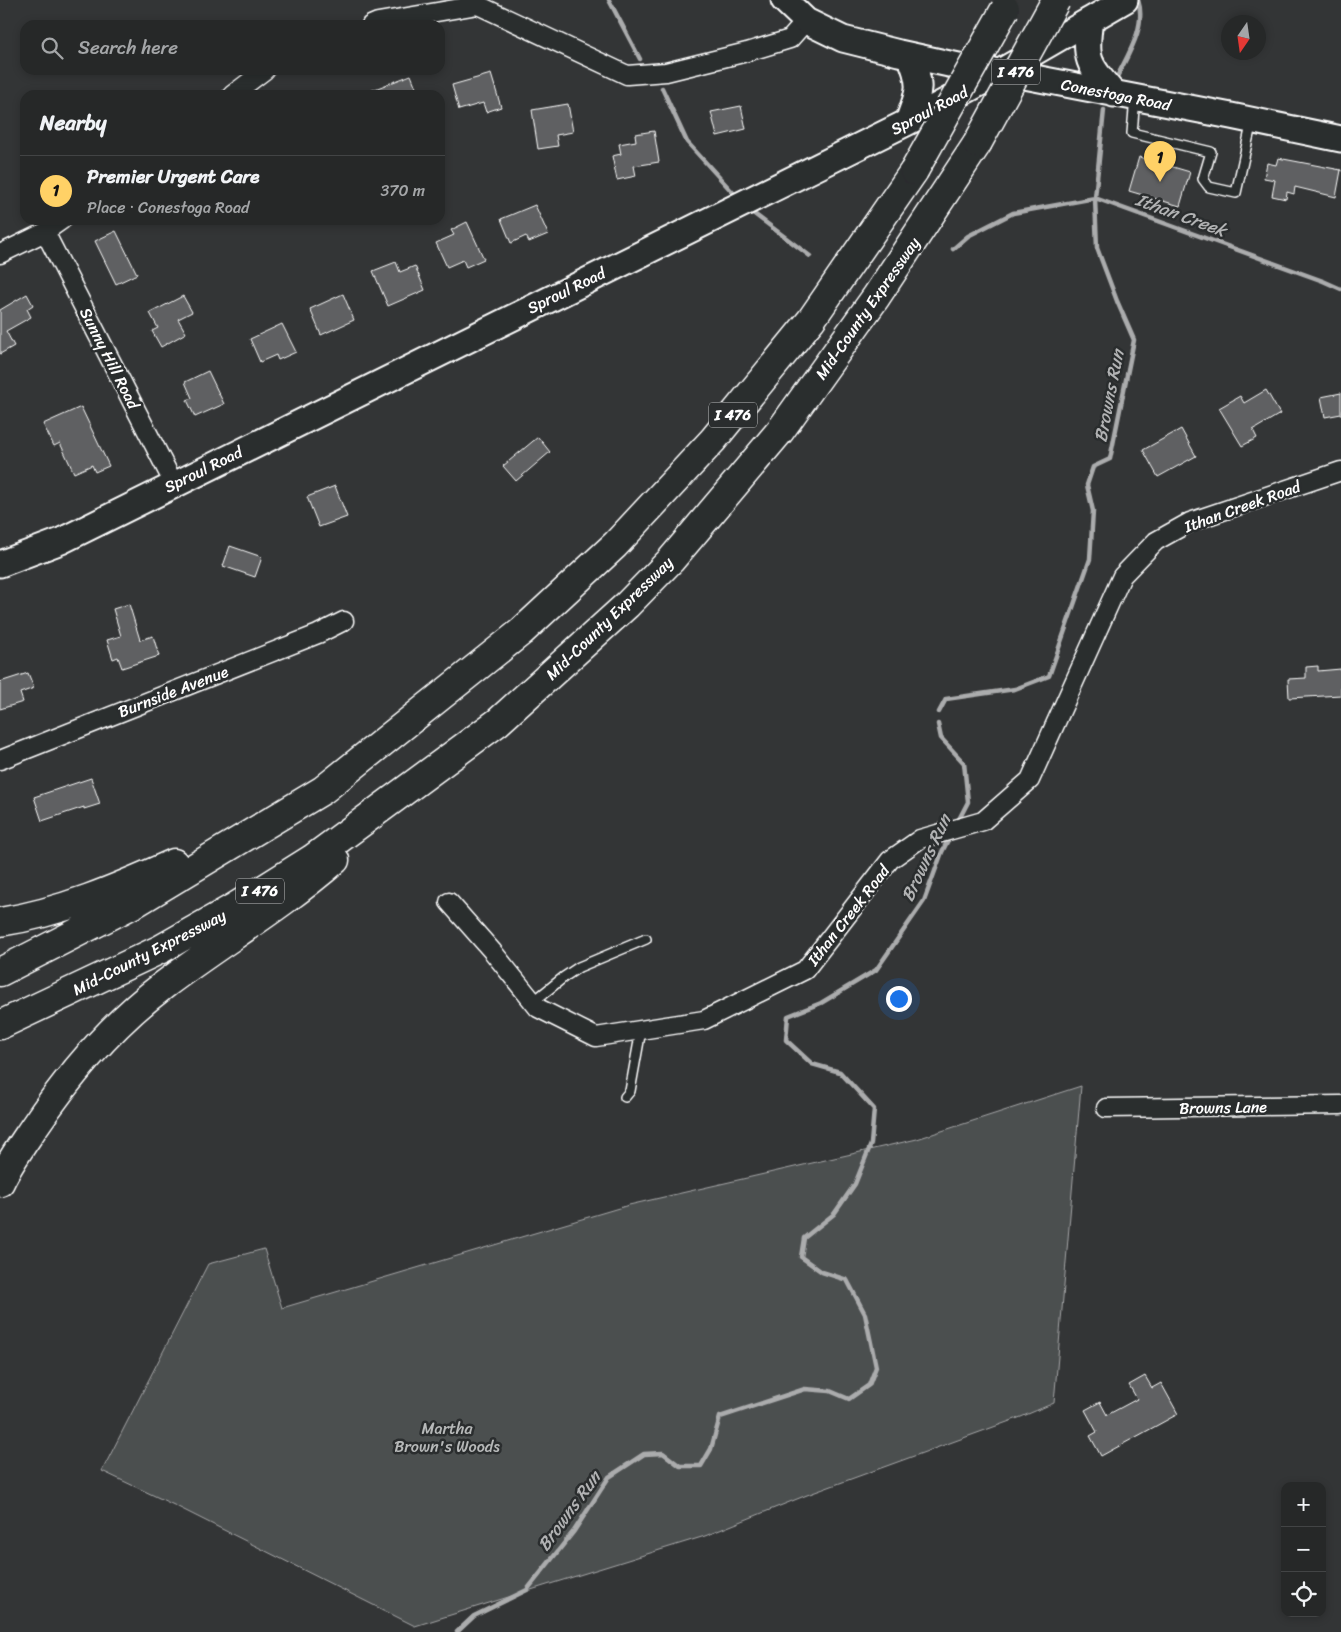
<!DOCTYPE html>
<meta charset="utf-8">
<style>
body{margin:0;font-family:Sriracha,sans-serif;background:#323434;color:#f1f3f6}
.controls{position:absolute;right:15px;bottom:15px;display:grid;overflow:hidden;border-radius:10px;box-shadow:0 2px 8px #0003}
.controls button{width:45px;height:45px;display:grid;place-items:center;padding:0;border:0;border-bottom:1px solid #424445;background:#262828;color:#f1f3f6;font:25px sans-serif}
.compass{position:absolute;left:1221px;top:15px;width:45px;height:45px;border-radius:50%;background:#262828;box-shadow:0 2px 8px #0003;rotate:193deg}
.you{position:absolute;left:898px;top:998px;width:18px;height:18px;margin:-12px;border:4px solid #fff;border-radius:50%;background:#1a73e8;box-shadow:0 0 0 8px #1a73e833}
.badge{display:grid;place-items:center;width:32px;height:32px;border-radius:50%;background:#ffd166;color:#111;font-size:16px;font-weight:700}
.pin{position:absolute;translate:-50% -41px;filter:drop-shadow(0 1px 2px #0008)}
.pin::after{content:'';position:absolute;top:26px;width:18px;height:15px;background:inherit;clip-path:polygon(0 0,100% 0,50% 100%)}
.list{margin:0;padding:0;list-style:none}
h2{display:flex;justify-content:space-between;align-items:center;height:65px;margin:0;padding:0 20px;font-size:21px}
h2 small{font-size:16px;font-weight:400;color:#a4a6a8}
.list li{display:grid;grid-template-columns:32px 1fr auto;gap:15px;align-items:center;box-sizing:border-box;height:70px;padding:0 20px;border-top:1px solid #424445}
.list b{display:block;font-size:19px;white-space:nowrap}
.list p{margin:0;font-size:16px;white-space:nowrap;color:#a4a6a8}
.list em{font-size:16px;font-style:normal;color:#a4a6a8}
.icon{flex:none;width:28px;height:28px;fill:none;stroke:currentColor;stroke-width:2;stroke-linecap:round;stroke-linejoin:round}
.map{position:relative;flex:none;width:1341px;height:1632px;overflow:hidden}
.search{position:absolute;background:#262828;box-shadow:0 2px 8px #0003;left:20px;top:20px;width:425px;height:55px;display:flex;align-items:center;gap:12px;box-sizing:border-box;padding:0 18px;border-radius:15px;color:#a4a6a8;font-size:19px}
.panel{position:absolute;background:#262828;box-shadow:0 2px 8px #0003;left:20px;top:90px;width:425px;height:135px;border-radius:15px}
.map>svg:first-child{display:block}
.green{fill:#4c4f50;stroke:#a6a7a8}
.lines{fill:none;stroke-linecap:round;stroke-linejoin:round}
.stream{stroke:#abacad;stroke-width:4.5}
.building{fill:#5f6162;stroke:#fff}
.lane-casing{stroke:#fff;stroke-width:12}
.street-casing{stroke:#fff;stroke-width:21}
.secondary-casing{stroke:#fff;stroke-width:29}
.highway-casing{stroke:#fff;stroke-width:31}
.lane{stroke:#2a2d2e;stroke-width:9}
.street{stroke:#2a2d2e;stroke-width:18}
.secondary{stroke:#2a2d2e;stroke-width:25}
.highway{stroke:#2a2d2e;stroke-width:28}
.highway-bridge-casing{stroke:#fff;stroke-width:31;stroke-linecap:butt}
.highway-bridge{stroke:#2a2d2e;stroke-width:28}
.labels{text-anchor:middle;stroke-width:5;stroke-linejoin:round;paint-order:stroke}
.shield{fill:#2a2d2e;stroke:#bfc0c0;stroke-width:1}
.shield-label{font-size:15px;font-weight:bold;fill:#fff}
.street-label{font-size:16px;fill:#fff;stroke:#2a2d2e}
.park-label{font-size:16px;fill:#b7b9b9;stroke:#2a2d2e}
.water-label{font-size:18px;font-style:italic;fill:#b2b3b4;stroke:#2a2d2e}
</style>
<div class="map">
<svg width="1341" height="1632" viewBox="0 0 1341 1632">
<rect width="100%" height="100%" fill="#333536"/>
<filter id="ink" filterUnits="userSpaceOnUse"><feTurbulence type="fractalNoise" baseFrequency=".02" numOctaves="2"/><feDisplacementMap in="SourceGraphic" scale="10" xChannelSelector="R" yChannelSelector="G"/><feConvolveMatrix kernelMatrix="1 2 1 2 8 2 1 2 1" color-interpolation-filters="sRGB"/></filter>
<g filter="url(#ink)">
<path class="green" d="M 1081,1086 L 1054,1403 L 1021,1417 L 807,1495 L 705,1536 L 415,1626 L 174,1505 L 102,1471 L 208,1264 L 264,1249 L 282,1308 L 629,1205 L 917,1139 Z"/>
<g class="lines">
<path class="stream" d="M 609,0 L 640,59
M 1116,79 C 1127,56 1147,27 1138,0
M 662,88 L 687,142 L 737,197
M 1095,198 L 1323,281 L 1341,289
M 749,210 L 810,256
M 953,249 L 968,236 L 1013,213 L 1095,198
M 939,712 L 946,699 L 1015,689 L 1049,676 L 1090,559 L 1093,511 L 1087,485 L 1093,467 L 1110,459 L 1134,340 L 1117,301 L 1097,248 L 1095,198 L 1104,110
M 938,724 L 941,738 L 964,763 L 968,802 L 957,823
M 457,1632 L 474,1616 L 527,1590 L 574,1531 L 609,1477 L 644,1454 L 663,1453 L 680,1466 L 701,1466 L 711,1449 L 720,1417 L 805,1389 L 830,1391 L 849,1399 L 869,1385 L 876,1367 L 865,1314 L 847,1280 L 822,1272 L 801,1257 L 804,1238 L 834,1214 L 855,1184 L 871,1144 L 874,1109 L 840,1072 L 812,1064 L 786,1040 L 788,1016 L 821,1003 L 876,970 L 924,901 L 942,852 L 950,836"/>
</g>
<path class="building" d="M 491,74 L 501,107 L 486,112 L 483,103 L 459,110 L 452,85 Z
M 411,75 L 419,95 L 362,95 L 362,94 Z
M 568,104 L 573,132 L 556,135 L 558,146 L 538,149 L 532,110 Z
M 741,106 L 746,129 L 717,136 L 711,112 Z
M 654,131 L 659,162 L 634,166 L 636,176 L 617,180 L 612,156 L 621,154 L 619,144 L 636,141 L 635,134 Z
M 1139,157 L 1190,172 L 1180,206 L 1129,191 Z
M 1278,158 L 1341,170 L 1336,197 L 1295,187 L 1294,194 L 1287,192 L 1286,199 L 1272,196 L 1275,180 L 1264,178 L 1267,163 L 1276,165 Z
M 535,205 L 548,234 L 529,242 L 526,236 L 511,243 L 501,219 Z
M 467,222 L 484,259 L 466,267 L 463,260 L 447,267 L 436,243 L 454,235 L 451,230 Z
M 116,231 L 137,274 L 116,284 L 95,241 Z
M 396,262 L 400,272 L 415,266 L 425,290 L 388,306 L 373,271 Z
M 27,294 L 33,305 L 27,309 L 31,317 L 6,331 L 14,346 L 0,354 L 0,310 Z
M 343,294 L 354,320 L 321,335 L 310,309 Z
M 183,296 L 192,312 L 178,319 L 186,333 L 161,347 L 152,331 L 158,328 L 150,313 Z
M 282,324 L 296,352 L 278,360 L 276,355 L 260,362 L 250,339 Z
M 208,371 L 224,404 L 195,417 L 187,400 L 192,398 L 185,382 Z
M 1266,390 L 1280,414 L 1253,430 L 1257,438 L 1242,446 L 1219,408 L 1240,396 L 1244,403 Z
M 1341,393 L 1341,414 L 1325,417 L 1321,397 Z
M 81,407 L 109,466 L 95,472 L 92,465 L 74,473 L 60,443 L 54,446 L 43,424 Z
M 1181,429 L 1196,456 L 1158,477 L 1143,450 Z
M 538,437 L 550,452 L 516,481 L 503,466 Z
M 335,486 L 347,517 L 319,527 L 307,497 Z
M 230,546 L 262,557 L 255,577 L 223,566 Z
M 129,604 L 140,640 L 153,636 L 159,656 L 122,668 L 118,657 L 113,659 L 107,640 L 121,636 L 113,609 Z
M 1318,666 L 1318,671 L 1341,669 L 1341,695 L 1289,698 L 1288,679 L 1306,678 L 1306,667 Z
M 28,673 L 34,688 L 20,693 L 23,702 L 0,709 L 0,682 Z
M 91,778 L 100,804 L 84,809 L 84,807 L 42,821 L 34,797 Z
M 1145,1376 L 1152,1388 L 1161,1383 L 1178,1414 L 1101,1456 L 1090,1436 L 1097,1432 L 1085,1410 L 1100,1402 L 1107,1415 L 1137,1399 L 1129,1385 Z"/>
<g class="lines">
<defs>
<path id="lane" d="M 1135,98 L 1132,133 L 1211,152 L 1203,179 L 1209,187 L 1236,193 L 1252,121
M 533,1002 L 564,977 L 579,967 L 646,939
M 625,1097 L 630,1091 L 641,1030"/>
<path id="street" d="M 371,25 L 378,22 L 478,5 L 627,75 L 666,72 L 747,52 L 790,39 L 806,21
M 232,95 L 265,70
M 45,232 L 174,484
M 0,254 L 45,232 L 62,220
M 0,760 L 318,634 L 344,621
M 449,902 L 493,952 L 538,1008 L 596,1037 L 704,1020 L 805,970 L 890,860 L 920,839 L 983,821 L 1030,780 L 1122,576 L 1156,541 L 1190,522 L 1341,471
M 1106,1108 L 1341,1105"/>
<path id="secondary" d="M 784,0 L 806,21 L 843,39 L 899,53 L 963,67 L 1014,74 L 1231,116 L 1341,139
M 1090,20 C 1084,60 1088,64 1114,94
M 908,122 C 919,92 923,86 910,56
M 0,564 L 61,541 L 908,122 L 1000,72 L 1125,0"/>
<path id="highway" d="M 0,922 C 60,913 118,888 174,863
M 0,972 L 137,902 L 323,790 L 521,632 L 615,545 L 713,440 L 811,320 L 914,171
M 0,1025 L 161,949 L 235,907 L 312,859 L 498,722 L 627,605 L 671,560 L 780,431 L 876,297 L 977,144
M 0,1182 C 9,1163 22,1145 34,1127 C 70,1074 112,1024 164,985 C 221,942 281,907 335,860"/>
</defs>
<use href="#lane" class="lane-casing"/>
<use href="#street" class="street-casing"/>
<use href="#secondary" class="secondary-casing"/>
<use href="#highway" class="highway-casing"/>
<use href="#lane" class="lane"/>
<use href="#street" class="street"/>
<use href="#secondary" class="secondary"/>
<use href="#highway" class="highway"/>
<defs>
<path id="highway-bridge" d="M 977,144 L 1056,0
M 914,171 L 1005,9"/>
</defs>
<use href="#highway-bridge" class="highway-bridge-casing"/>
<use href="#highway-bridge" class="highway-bridge"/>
</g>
</g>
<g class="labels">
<g class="shield">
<rect x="992" y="59.5" width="48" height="25" rx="4"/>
<rect x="709" y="402.5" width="48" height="25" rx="4"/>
<rect x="236" y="878.5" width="48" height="25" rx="4"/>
</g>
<g class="shield-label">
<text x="1016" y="77">I 476</text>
<text x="733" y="420">I 476</text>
<text x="260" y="896">I 476</text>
</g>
<g class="street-label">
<text transform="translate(1116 94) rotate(11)" y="6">Conestoga Road</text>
<text transform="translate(929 110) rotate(-28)" y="6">Sproul Road</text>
<text transform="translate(566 290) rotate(-26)" y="6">Sproul Road</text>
<text transform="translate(867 308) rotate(-55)" y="6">Mid-County Expressway</text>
<text transform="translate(110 358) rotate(63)" y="6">Sunny Hill Road</text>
<text transform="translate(203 469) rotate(-26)" y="6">Sproul Road</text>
<text transform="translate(1242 506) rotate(-20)" y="6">Ithan Creek Road</text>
<text transform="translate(609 618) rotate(-44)" y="6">Mid-County Expressway</text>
<text transform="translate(173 691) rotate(-21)" y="6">Burnside Avenue</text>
<text transform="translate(848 915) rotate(-52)" y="6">Ithan Creek Road</text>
<text transform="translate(149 952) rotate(-27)" y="6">Mid-County Expressway</text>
<text transform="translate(1223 1107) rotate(-1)" y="6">Browns Lane</text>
</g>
<g class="park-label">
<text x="447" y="1434">Martha<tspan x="447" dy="18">Brown's Woods</tspan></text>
</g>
<g class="water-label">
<text transform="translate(1181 215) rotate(20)" y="6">Ithan Creek</text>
<text transform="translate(1109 396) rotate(-79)" y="6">Browns Run</text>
<text transform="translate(926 858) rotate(-65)" y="6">Browns Run</text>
<text transform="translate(569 1511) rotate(-54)" y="6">Browns Run</text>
</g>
</g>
</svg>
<div class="controls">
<button>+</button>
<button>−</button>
<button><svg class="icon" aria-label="locate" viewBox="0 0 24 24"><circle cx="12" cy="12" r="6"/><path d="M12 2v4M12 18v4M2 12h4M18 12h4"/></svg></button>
</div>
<svg class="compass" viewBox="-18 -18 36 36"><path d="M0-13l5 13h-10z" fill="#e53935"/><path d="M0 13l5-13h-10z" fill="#a4a6a8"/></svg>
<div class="you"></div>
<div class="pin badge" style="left:1160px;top:182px">1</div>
<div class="search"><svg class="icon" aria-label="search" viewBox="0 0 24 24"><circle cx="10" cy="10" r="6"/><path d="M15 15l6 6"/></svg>Search here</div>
<section class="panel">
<h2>Nearby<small></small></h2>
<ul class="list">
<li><span class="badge">1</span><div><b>Premier Urgent Care</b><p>Place · Conestoga Road</p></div><em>370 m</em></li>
</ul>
</section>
</div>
